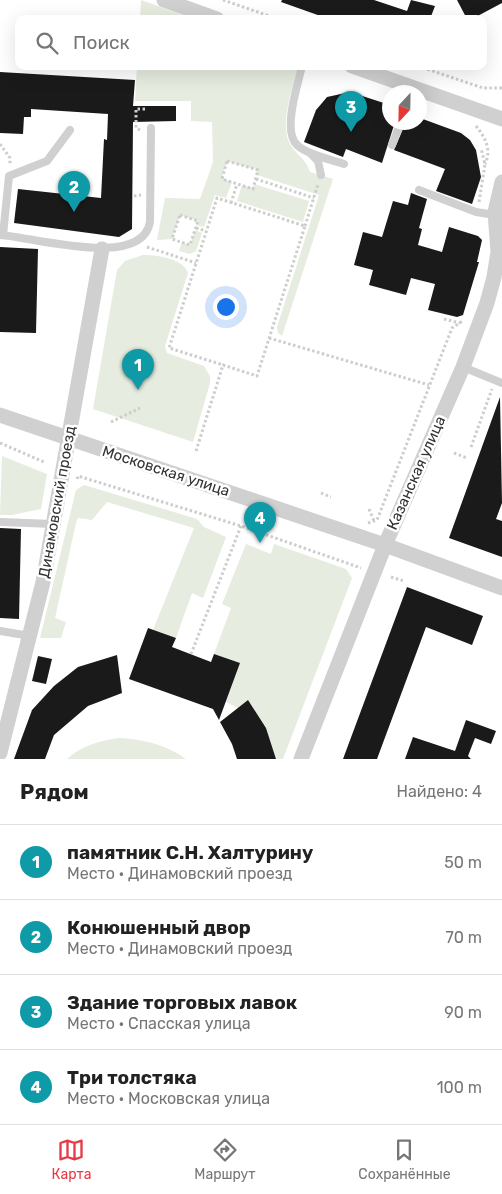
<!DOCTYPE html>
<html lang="ru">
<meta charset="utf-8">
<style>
body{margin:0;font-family:Rubik,sans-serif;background:#f6f6f6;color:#222}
.compass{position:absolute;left:382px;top:85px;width:45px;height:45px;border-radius:50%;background:#fff;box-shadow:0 5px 20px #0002;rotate:202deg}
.you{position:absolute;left:225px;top:306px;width:18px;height:18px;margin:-12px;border:4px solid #fff;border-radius:50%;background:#1a73e8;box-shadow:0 0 0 8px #1a73e833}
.badge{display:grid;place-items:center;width:32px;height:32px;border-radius:50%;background:#e63946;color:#fff;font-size:16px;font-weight:700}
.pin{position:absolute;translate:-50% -41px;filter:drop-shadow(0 1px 2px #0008)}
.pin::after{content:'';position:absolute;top:26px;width:18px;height:15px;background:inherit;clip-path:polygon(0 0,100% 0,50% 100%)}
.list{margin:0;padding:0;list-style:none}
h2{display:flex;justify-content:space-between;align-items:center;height:65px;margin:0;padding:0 20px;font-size:21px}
h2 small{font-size:16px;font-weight:400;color:#767676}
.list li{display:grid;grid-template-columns:32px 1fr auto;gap:15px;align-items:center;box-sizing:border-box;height:75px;padding:0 20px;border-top:1px solid #e0e0e0}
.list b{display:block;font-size:19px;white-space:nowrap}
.list p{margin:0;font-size:16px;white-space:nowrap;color:#767676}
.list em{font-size:16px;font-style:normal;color:#767676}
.icon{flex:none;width:28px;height:28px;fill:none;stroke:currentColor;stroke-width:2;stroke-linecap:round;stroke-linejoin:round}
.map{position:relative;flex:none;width:502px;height:759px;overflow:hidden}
.search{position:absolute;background:#fff;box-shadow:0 5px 20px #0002;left:15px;right:15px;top:15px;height:55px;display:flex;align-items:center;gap:12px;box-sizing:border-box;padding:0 18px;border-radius:10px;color:#767676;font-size:19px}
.sheet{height:365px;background:#fff}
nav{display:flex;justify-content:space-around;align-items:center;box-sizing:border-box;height:70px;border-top:1px solid #e0e0e0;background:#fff;font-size:14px;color:#767676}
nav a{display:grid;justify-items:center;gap:2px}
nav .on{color:#e63946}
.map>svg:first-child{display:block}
.green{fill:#e6ecdf}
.building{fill:#1a1a1a}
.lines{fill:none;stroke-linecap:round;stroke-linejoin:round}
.path{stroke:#cdcdcd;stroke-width:3;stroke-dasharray:2.5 2.5;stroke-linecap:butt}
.lane{stroke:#d0d0d0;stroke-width:8}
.street{stroke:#d0d0d0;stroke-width:15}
.labels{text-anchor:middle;stroke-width:5;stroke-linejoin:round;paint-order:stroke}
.street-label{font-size:15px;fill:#333;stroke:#fff}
</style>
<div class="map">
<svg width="502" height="759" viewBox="0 0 502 759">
<rect width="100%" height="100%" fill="#fff"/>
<path class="green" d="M 141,0 L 194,19 L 140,19 Z
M 137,66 L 298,66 C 293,86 279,126 290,144 C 297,156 305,157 310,172 L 333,179 L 282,336 L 278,333 L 277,327 L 319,195 L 257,175 L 258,170 L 227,161 L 222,178 L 232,182 L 226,198 L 215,195 L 204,227 L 196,225 L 198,221 L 180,215 L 172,239 L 157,240 L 165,198 L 200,199 L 213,162 L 212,122 L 191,121 L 191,101 L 135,101 Z
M 254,184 L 309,201 L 303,222 L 237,201 L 242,185 L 253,188 Z
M 195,230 L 202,233 L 196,251 L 190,254 L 179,251 L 182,242 L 190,245 Z
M 143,255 C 157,255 183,258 188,273 L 165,346 L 167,353 L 204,366 L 210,376 L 210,383 L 193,442 L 93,409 L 117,270 L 125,261 Z
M 2,456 L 47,474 L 41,509 L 12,515 L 0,515 Z
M 84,485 L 197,519 L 204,527 L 226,537 L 203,598 L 192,593 L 176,638 L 153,630 L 194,528 L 107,502 L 92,520 L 78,518 L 76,523 L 55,618 L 66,622 L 61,638 L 40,638 L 76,490 Z
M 246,544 L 271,554 L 274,544 L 346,569 L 352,578 L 283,759 L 276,759 L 266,728 L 248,700 L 238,708 L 226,702 L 240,663 L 214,654 L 231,608 L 222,604 Z
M 118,738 C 142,739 165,744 186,759 L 67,759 C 81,746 99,741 118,738 Z"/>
<path class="building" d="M 282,0 L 374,0 L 407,11 L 411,0 L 435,6 L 430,19 L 329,19 L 281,2 Z
M 457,0 L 502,0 L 502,3 L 472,19 L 467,19 Z
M 0,72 L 135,80 L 133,106 L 176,106 L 176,121 L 133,122 L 132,229 L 119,237 L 14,223 L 18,189 L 101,198 L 104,139 L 107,140 L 108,114 L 31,109 L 31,117 L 24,117 L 23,134 L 0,133 Z
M 350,92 L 390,105 L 390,122 L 395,122 L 382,163 L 346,149 L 343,157 L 304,142 L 316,110 L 322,103 L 327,97 Z
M 420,118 L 461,133 L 470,140 L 476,150 L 481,177 L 472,204 L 436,191 L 445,169 L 394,150 L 406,122 L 420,122 Z
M 411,193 L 427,199 L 419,228 L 422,229 L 418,245 L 442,252 L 449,227 L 478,236 L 482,240 L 477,262 L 479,262 L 463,315 L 457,317 L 428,310 L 435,284 L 411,278 L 406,295 L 369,285 L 373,270 L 354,265 L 363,232 L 382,237 L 393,201 L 408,205 Z
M 0,247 L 38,249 L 36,333 L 0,332 Z
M 500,397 L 502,503 L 496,519 L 502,521 L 502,557 L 449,538 Z
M 0,528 L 21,529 L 19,619 L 0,618 Z
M 407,587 L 483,616 L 472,645 L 426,627 L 377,759 L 343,759 Z
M 148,628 L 176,638 L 172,647 L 211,662 L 214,654 L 240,663 L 219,720 L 213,709 L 129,679 Z
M 117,655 L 122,693 L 88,706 L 54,735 L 45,759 L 14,759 L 32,710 L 54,686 L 78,667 Z
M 38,656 L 52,659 L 46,684 L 32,681 Z
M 248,700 L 266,728 L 276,759 L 237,759 L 232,744 L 220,722 Z
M 466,720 L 496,731 L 491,744 L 475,738 L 468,756 L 471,759 L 405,759 L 413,737 L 455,751 Z"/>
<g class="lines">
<path class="path" d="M 223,0 L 278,19
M 418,66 L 483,88 L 502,88
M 476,126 C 485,137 492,150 485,164
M 140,130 L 136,128 L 136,109 L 147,109
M 0,144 L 10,158 L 10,165
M 227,161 L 258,170 L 253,189 L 222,179 Z
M 256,179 L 314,198
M 134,196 L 141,195
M 479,202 L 485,164 L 481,148
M 231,203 L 237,184
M 180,215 L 198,221 L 190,245 L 172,239 Z
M 305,226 L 318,184
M 196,228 L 206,231
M 147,247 L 196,263
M 444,319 L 460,323
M 269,338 L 429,385
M 111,422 L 140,408
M 0,443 L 44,462
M 471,447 L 492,389
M 196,451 L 223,365 L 257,376 L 305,226 L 217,198 L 169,348 L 223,365
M 454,453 L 467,458
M 77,479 L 78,476 L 241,526 L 361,568
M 321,493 L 331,497
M 369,509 L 374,521
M 368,523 L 377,520 L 452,328 L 464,320
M 391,577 L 404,581
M 191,654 L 241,526"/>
<path class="lane" d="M 302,66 C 298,84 282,131 297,145 C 308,155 330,159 344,164
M 392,145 L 401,122
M 310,153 L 318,161 L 321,175
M 419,190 L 476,212 L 495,215
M 0,235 C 33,237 142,270 150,222 L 151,128
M 3,235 L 9,176 L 47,161 L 70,130
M 463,367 L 502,383
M 0,522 L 53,524
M 0,631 L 30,636"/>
<path class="street" d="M 164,0 L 217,19
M 352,66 L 502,119
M 0,415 L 385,545 L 502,588
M 0,753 L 43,582 L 102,249
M 301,759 L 385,545 L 463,367 L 487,303 L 494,277 L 498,252 L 495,212 L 502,182"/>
</g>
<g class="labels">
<g class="street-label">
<text transform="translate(166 471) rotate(18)" y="5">Московская улица</text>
<text transform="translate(416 473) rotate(-66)" y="5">Казанская улица</text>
<text transform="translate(57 502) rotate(-80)" y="5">Динамовский проезд</text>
</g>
</g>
</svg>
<svg class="compass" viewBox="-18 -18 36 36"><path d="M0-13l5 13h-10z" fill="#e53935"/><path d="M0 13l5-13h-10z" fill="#767676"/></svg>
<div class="you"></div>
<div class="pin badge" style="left:138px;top:390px;background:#0f9aa8">1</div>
<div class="pin badge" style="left:74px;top:212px;background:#0f9aa8">2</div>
<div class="pin badge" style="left:351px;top:132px;background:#0f9aa8">3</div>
<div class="pin badge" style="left:260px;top:543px;background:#0f9aa8">4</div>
<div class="search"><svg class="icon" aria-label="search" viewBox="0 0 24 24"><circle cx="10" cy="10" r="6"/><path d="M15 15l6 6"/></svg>Поиск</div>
</div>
<section class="sheet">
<h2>Рядом<small>Найдено: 4</small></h2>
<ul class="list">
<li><span class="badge" style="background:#0f9aa8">1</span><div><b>памятник С.Н. Халтурину</b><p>Место · Динамовский проезд</p></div><em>50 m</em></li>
<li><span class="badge" style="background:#0f9aa8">2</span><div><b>Конюшенный двор</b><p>Место · Динамовский проезд</p></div><em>70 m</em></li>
<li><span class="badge" style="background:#0f9aa8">3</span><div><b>Здание торговых лавок</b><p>Место · Спасская улица</p></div><em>90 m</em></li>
<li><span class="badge" style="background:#0f9aa8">4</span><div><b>Три толстяка</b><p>Место · Московская улица</p></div><em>100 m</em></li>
</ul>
</section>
<nav>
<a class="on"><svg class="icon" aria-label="map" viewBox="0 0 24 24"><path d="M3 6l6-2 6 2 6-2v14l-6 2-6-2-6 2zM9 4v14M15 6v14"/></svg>Карта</a>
<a><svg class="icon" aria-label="directions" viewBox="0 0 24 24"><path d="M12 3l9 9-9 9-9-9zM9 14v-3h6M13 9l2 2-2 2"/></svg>Маршрут</a>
<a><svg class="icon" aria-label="saved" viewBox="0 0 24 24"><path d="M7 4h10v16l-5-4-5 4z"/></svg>Сохранённые</a>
</nav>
